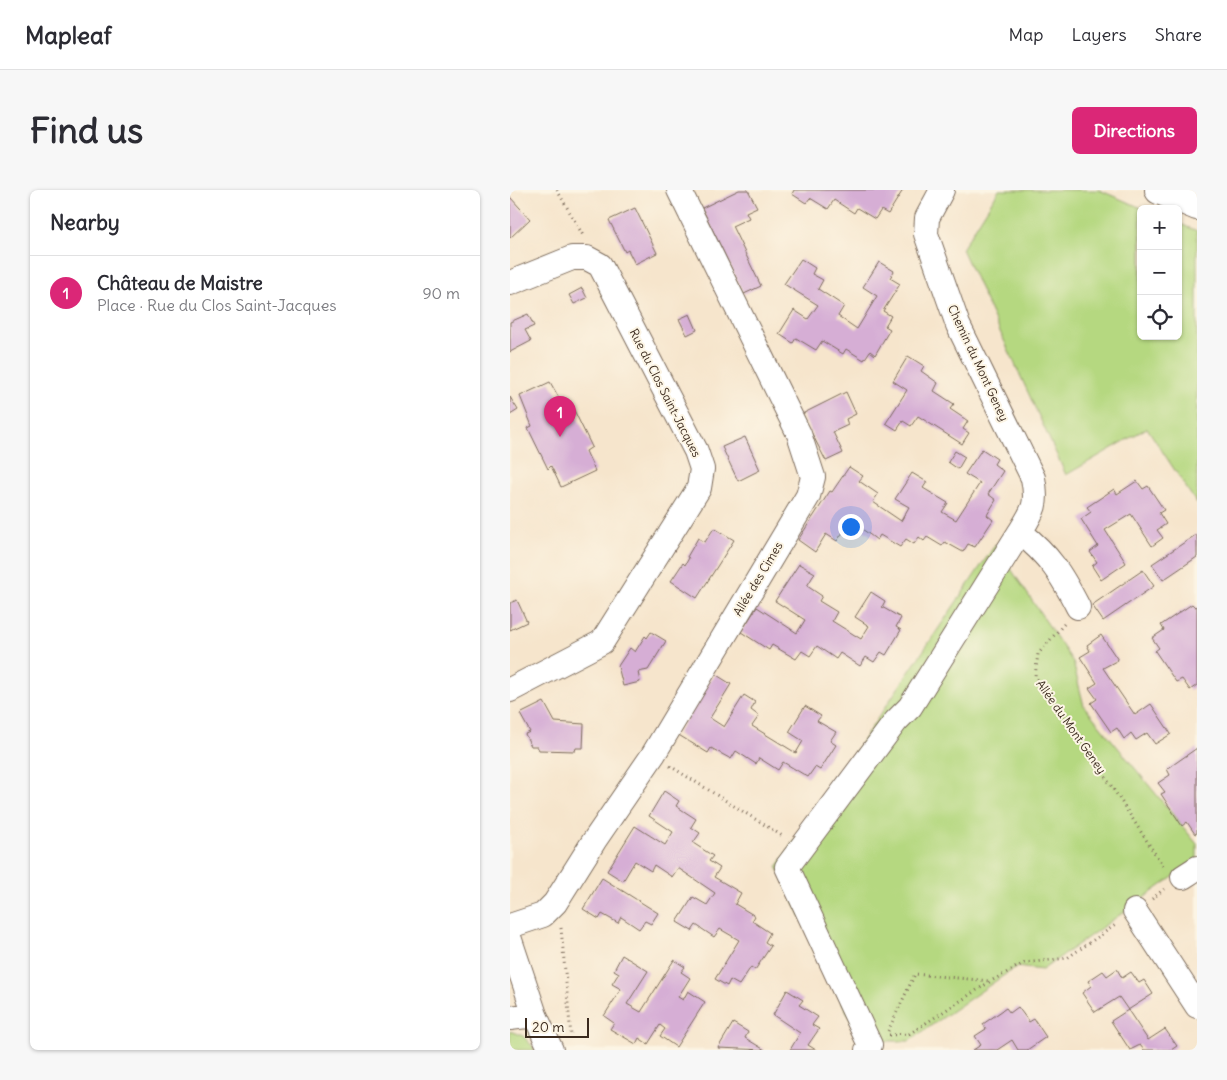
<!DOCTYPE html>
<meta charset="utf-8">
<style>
body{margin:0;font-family:Delius,sans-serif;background:#f7f7f7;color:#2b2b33}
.controls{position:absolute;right:15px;top:15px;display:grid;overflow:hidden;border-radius:8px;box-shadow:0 1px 4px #0004}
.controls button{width:45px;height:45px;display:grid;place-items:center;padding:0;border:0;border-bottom:1px solid #e1e1e2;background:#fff;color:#2b2b33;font:25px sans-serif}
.scale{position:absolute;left:15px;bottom:12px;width:64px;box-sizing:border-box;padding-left:5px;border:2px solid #3b2a1e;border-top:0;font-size:14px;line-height:18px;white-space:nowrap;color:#3b2a1e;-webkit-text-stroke:4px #fcf5e5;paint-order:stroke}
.you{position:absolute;left:340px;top:336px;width:18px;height:18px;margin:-12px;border:4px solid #fff;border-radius:50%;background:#1a73e8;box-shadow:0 0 0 8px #1a73e833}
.badge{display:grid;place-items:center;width:32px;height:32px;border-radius:50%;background:#db2777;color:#fff;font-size:16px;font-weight:700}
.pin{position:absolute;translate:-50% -41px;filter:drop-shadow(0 1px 2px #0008)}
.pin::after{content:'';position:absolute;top:26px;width:18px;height:15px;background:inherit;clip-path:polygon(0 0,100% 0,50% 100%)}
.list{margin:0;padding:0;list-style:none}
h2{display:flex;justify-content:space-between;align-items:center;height:65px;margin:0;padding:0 20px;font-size:21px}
h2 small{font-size:16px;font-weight:400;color:#7c7c81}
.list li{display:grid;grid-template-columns:32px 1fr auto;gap:15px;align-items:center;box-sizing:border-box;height:75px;padding:0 20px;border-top:1px solid #e1e1e2}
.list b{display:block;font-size:19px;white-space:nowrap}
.list p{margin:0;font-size:16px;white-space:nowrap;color:#7c7c81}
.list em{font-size:16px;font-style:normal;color:#7c7c81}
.icon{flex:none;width:28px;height:28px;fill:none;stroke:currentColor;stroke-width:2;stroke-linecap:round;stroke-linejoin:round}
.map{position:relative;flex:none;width:687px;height:860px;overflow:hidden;border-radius:8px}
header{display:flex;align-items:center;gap:30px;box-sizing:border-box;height:70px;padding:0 25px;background:#fff;border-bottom:1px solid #e1e1e2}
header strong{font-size:24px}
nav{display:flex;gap:28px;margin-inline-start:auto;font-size:18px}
.intro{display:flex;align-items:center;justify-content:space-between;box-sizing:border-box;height:120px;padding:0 30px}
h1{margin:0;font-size:35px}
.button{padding:12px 22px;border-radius:8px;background:#db2777;color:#fff;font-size:18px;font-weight:700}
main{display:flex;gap:30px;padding:0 30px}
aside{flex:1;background:#fff;border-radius:8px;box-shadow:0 1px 4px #0004}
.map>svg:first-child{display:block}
.green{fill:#b5d880;stroke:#78814f}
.building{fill:#d6aed5}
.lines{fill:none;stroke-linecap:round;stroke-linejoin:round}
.minor-casing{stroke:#7c6b5b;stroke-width:26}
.tertiary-casing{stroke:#7c6b5b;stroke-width:30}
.path{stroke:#7c6b5b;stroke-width:3;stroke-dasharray:1 4;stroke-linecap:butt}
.minor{stroke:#fff;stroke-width:24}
.tertiary{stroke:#fff;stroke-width:28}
.labels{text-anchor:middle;stroke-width:4;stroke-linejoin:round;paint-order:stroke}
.street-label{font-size:12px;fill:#3b2a1e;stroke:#fcf5e5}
</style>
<header>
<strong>Mapleaf</strong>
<nav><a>Map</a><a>Layers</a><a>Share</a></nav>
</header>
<div class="intro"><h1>Find us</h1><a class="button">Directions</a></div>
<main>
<aside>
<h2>Nearby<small></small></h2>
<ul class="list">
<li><span class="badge">1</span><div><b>Château de Maistre</b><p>Place · Rue du Clos Saint-Jacques</p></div><em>90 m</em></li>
</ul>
</aside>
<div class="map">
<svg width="687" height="860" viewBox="0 0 687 860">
<rect width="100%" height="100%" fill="#fcf5e5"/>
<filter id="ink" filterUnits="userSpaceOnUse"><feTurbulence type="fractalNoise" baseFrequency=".02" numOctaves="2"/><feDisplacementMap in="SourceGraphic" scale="10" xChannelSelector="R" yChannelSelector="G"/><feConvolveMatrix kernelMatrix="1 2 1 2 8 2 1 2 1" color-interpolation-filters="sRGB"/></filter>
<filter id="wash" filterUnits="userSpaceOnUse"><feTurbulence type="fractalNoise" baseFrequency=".0096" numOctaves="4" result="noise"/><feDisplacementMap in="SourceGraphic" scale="20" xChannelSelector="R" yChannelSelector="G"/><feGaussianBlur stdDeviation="1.12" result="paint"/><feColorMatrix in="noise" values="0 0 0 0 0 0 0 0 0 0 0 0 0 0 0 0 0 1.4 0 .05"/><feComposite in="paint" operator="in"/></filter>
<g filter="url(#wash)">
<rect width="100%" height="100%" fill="#f6e5cc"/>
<path class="green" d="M 489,0 L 589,0 L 634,19 L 631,19 L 631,146 L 668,146 L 668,33 L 687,41 L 687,314 L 637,238 L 556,285 L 452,59 Z
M 485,355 L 563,472 L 574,516 L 687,654 L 687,670 L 532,780 L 506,777 L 399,851 L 351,851 L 267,677 Z
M 0,841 L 13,846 L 26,860 L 0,860 Z"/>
<g id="blocks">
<path class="building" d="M 229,0 L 238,0 L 247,17 L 236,22 L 239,28 L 222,36 L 251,96 L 234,104 L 192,18 Z
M 284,0 L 393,0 L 378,24 L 371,20 L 365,29 L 347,18 L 344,23 L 324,10 L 318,19 L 300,8 L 296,13 L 282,4 Z
M 0,7 L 20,29 L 0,48 Z
M 125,18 L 147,63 L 125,74 L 118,60 L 115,62 L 99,30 Z
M 291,69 L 305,78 L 302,84 L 313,90 L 308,99 L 334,116 L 328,126 L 347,139 L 367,106 L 353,97 L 369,72 L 384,81 L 380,88 L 390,94 L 373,121 L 381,126 L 375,136 L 380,139 L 365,165 L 360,161 L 354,170 L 336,159 L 333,164 L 312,151 L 306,160 L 286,148 L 283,153 L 269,144 L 284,120 L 298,129 L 308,115 L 274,94 Z
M 72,98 L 77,108 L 64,114 L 59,105 Z
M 18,124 L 24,136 L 15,140 L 21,151 L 0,162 L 0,132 Z
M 180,124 L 187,140 L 177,145 L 169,129 Z
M 398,166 L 414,176 L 411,181 L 428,193 L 424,201 L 444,214 L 440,219 L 458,231 L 453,239 L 459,243 L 452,254 L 408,226 L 401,236 L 393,231 L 387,240 L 376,233 L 397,200 L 383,191 Z
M 40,192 L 56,220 L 62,216 L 82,257 L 76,261 L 85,281 L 51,297 L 41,276 L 38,279 L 18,238 L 22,236 L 10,206 Z
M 336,202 L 346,224 L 336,229 L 338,235 L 323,242 L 333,263 L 316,271 L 292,224 Z
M 0,207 L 8,220 L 0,225 Z
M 235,247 L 250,280 L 228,291 L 212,257 Z
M 472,259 L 487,269 L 484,274 L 493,281 L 478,304 L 486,310 L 477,325 L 483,330 L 465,357 L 458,354 L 453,362 L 435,352 L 432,356 L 417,347 L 414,351 L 409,347 L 404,354 L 396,349 L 390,357 L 370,345 L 367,350 L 348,336 L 341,347 L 333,342 L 327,351 L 316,344 L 305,362 L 288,350 L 320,301 L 322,302 L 339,277 L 353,286 L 349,291 L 368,304 L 363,312 L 391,331 L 399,317 L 385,309 L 402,283 L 417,292 L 413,298 L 438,313 L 432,322 L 446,330 L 470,293 L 455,284 Z
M 445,261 L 455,267 L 448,279 L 438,272 Z
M 627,291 L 633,299 L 638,296 L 654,320 L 649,323 L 656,334 L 647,340 L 653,348 L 642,356 L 621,324 L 595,340 L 616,373 L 591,390 L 582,376 L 587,372 L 580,362 L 588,356 L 571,329 L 581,322 L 577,317 L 604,299 L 607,304 Z
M 204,338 L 224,350 L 187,408 L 161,391 L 173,373 L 175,375 L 179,368 L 177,367 L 188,348 L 195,352 Z
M 687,344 L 687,367 L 653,390 L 642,374 Z
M 289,374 L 305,383 L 297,396 L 312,406 L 309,411 L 327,422 L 322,431 L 351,449 L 359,436 L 345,427 L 361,402 L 375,411 L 372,417 L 391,428 L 386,437 L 391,440 L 376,465 L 371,462 L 364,472 L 356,467 L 350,476 L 330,463 L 326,469 L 307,456 L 300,466 L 292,461 L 286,469 L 262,455 L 259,460 L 231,442 L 247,417 L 287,443 L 295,430 L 265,411 Z
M 633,380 L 644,396 L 593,431 L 582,415 Z
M 7,410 L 17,432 L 0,440 L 0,413 Z
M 682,414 L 685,417 L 687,416 L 687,495 L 680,500 L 672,489 L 666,492 L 645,461 L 649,458 L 642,448 L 654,440 L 651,435 Z
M 141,442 L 156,451 L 138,480 L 128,482 L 130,492 L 113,496 L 108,476 L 120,458 L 125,462 L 135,446 L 137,448 Z
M 591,445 L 608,470 L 593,478 L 625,525 L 641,514 L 661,544 L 645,554 L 637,543 L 626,550 L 621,543 L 614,549 L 607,538 L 601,542 L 581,513 L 587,509 L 579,498 L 587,493 L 570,467 L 580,461 L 577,455 Z
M 205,484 L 221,494 L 200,528 L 214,537 L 234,505 L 245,512 L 241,520 L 249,526 L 242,536 L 286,563 L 293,551 L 279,542 L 295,516 L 311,526 L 307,531 L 326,542 L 320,551 L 326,555 L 310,580 L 305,577 L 298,587 L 273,572 L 268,580 L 249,568 L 246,574 L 226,561 L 221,569 L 201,558 L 198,563 L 167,544 Z
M 34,512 L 45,532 L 74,534 L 73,558 L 66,558 L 65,561 L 29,560 L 27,556 L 21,556 L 15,544 L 20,542 L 10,524 Z
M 687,558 L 687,643 L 685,644 L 677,632 L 672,636 L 651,604 L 655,602 L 648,593 L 660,585 L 657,579 Z
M 154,601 L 169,611 L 166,616 L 186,629 L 181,637 L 190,643 L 183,653 L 203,666 L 199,671 L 210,678 L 204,687 L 231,703 L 225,714 L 245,726 L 242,731 L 260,743 L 255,752 L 261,756 L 245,780 L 241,777 L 229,795 L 220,790 L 217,796 L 205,789 L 229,750 L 210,739 L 204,747 L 186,735 L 182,741 L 167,732 L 183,707 L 197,715 L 205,703 L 168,678 L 162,687 L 144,675 L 141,681 L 125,671 L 113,691 L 97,681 L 125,636 L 155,655 L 163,642 L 139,626 Z
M 92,688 L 148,723 L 141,734 L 135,731 L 129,739 L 111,727 L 108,733 L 92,724 L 89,729 L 73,719 Z
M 112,765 L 138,781 L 117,814 L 131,822 L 164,770 L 175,777 L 171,782 L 180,788 L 168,807 L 173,810 L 178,801 L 195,812 L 166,857 L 150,846 L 155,839 L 150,835 L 138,854 L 129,848 L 126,854 L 100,839 L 104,833 L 94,826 L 111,799 L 102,794 L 109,783 L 104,780 Z
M 607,779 L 612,788 L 621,782 L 629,793 L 634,790 L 643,804 L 618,820 L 609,807 L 585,822 L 572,803 L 581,796 L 578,791 L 593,781 L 597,786 Z
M 277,800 L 293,810 L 289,815 L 308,827 L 302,835 L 309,839 L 298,855 L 306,860 L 280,860 L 290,843 L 263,825 Z
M 508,817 L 519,832 L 524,829 L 536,847 L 517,860 L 508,860 L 502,850 L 487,860 L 463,860 L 471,855 L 465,846 L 476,839 L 473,834 L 496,818 L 500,823 Z
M 618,820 L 638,850 L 655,839 L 667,856 L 661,860 L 634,860 L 630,855 L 620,860 L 601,831 Z
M 223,833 L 238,842 L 235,848 L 255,860 L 208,858 Z"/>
</g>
</g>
<g filter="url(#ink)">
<use href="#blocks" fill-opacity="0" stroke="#7c6b5b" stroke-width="1"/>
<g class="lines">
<defs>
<path id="minor" d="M 432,0 L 417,28 L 416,44 L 448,135 L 523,288 C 528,314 524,320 510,342
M 0,93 L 62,68 L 77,68 L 90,75 L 186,261 L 192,279 L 189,298 L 92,452 L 0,500
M 673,687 L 687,678
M 625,721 L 687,816
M 0,736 L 33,725 L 45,713 L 84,651 L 143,565 L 298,306 L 303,287 L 289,244 L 169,0
M 0,750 L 25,825 L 41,860
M 0,828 L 25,825
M 357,860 L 360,855 L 277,677 L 386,531 L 400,517 L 510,342 C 540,366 551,384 568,417"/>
<path id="tertiary" d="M 649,0 L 687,16"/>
</defs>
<use href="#minor" class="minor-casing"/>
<use href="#tertiary" class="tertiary-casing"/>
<path class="path" d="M 47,0 L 74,47
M 554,434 L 528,464 L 525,486 L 580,563 L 653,676
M 160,576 L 274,647
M 642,709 L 654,699
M 51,738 L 61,846
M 378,841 L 405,784 L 480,791
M 379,845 L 399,844 L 481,791 L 514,773 L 557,768 L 607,734"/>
<use href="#minor" class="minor"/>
<use href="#tertiary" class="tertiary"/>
</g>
</g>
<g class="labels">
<g class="street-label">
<text transform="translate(468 173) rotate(65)" y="4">Chemin du Mont Geney</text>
<text transform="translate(155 203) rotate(63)" y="4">Rue du Clos Saint-Jacques</text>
<text transform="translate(248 389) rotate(-59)" y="4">Allée des Cimes</text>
<text transform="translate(561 537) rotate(55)" y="4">Allée du Mont Geney</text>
</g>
</g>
</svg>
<div class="controls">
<button>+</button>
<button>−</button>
<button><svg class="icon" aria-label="locate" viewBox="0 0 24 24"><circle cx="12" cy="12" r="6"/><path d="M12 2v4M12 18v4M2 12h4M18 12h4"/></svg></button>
</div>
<div class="scale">20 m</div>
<div class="you"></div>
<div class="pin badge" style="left:50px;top:247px">1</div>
</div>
</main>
